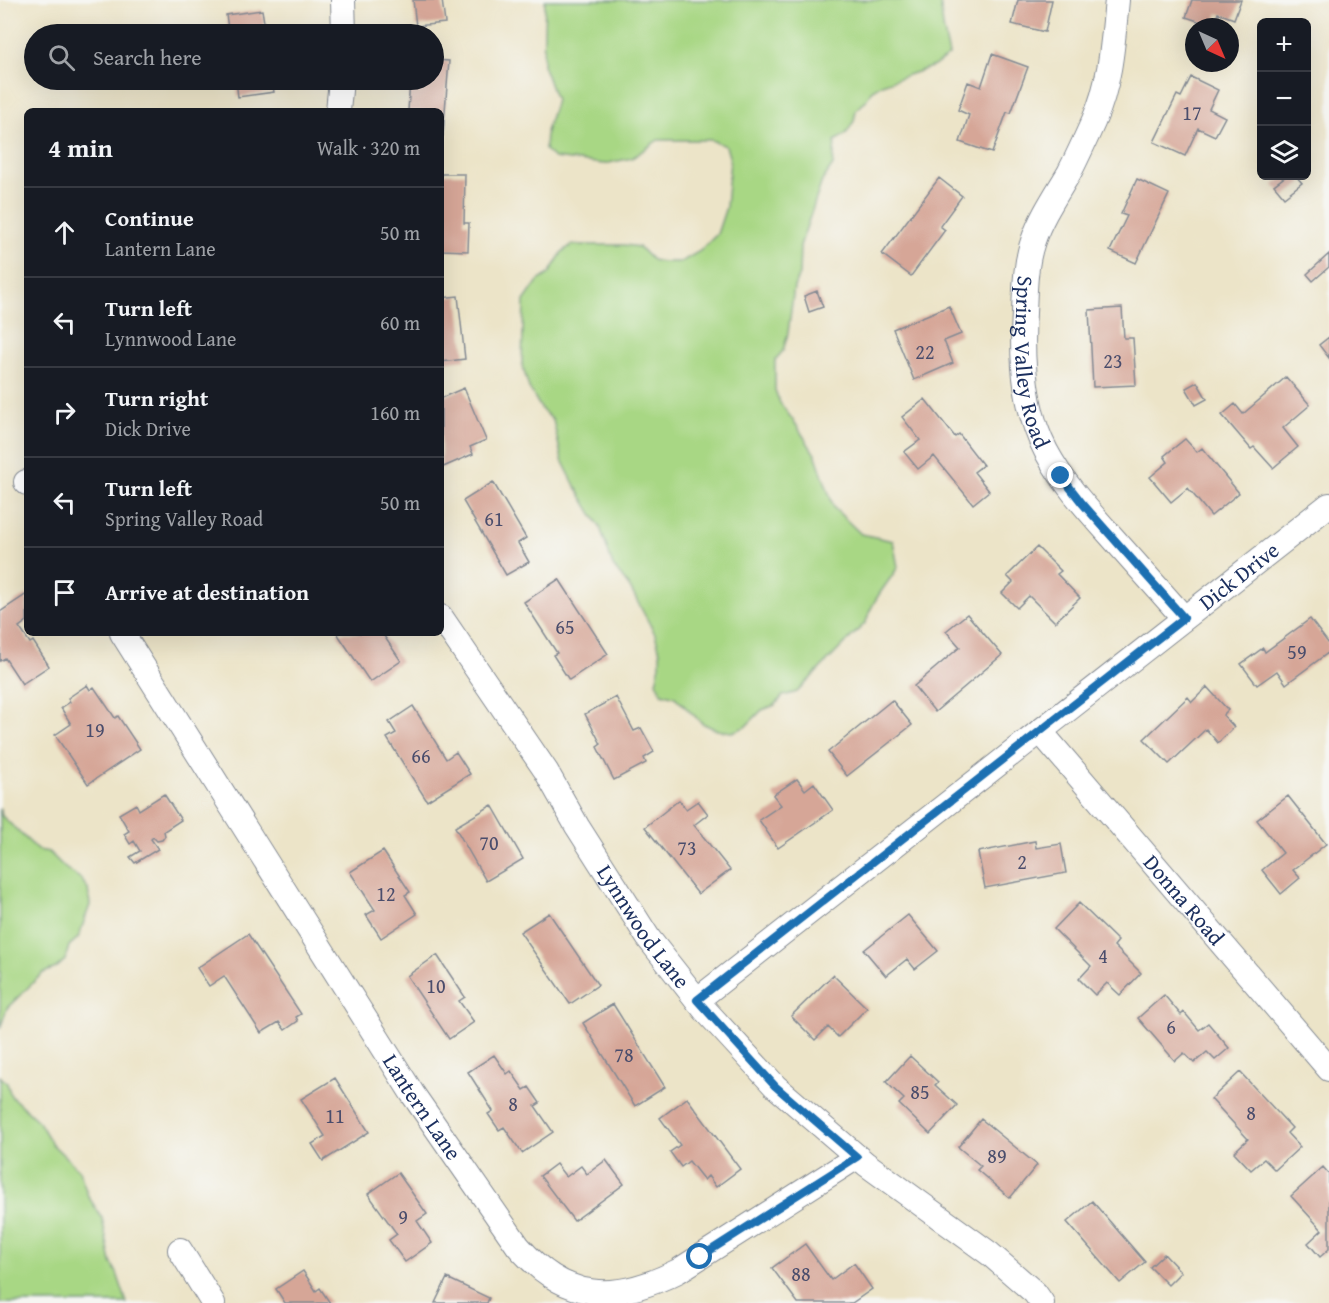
<!DOCTYPE html>
<meta charset="utf-8">
<style>
body{margin:0;font-family:"Gentium Book Plus",serif;background:#242831;color:#f1f3f6}
.controls{position:absolute;right:18px;top:18px;display:grid;overflow:hidden;border-radius:9px;box-shadow:0 6px 24px #0002}
.controls button{width:54px;height:54px;display:grid;place-items:center;padding:0;border:0;border-bottom:2px solid #363941;background:#171b24;color:#f1f3f6;font:30px sans-serif}
.compass{position:absolute;left:1185px;top:18px;width:54px;height:54px;border-radius:50%;background:#171b24;box-shadow:0 6px 24px #0002;rotate:136deg}
.stop{position:absolute;width:18px;height:18px;margin:-14px;border:4px solid #1f6fb2;border-radius:50%;background:#fff}
.stop.end{background:#1f6fb2;border-color:#fff;box-shadow:0 2px 6px #0008}
.list{margin:0;padding:0;list-style:none}
h2{display:flex;justify-content:space-between;align-items:center;height:78px;margin:0;padding:0 24px;font-size:26px}
h2 small{font-size:20px;font-weight:400;color:#9ea1a6}
.list li{display:grid;grid-template-columns:39px 1fr auto;gap:18px;align-items:center;box-sizing:border-box;height:90px;padding:0 24px;border-top:2px solid #363941}
.list b{display:block;font-size:22px;white-space:nowrap}
.list p{margin:0;font-size:20px;white-space:nowrap;color:#9ea1a6}
.list em{font-size:20px;font-style:normal;color:#9ea1a6}
.icon{flex:none;width:33px;height:33px;fill:none;stroke:currentColor;stroke-width:2;stroke-linecap:round;stroke-linejoin:round}
.map{position:relative;flex:none;width:1329px;height:1303px;overflow:hidden}
.search{position:absolute;background:#171b24;box-shadow:0 6px 24px #0002;left:24px;top:24px;width:420px;height:66px;display:flex;align-items:center;gap:15px;box-sizing:border-box;padding:0 21px;border-radius:33px;color:#9ea1a6;font-size:22px}
.panel{position:absolute;background:#171b24;box-shadow:0 6px 24px #0002;left:24px;top:108px;width:420px;height:528px;border-radius:9px}
.map>svg:first-child{display:block}
.green{fill:#a8d784;stroke:#628371;stroke-width:1.5}
.building{fill:#d6a697}
.lines{fill:none;stroke-linecap:round;stroke-linejoin:round}
.minor-casing{stroke:#848a93;stroke-width:26}
.minor{stroke:#fff;stroke-width:24}
.route{stroke:#1f6fb2;stroke-width:8}
.labels{text-anchor:middle;stroke-width:6;stroke-linejoin:round;paint-order:stroke}
.number-label{font-size:20px;fill:#4a4d6c}
.street-label{font-size:22px;fill:#1b2f5e;stroke:#f6f6f2}
</style>
<div class="map">
<svg width="1329" height="1303" viewBox="0 0 1329 1303">
<rect width="100%" height="100%" fill="#f6f6f2"/>
<filter id="ink" filterUnits="userSpaceOnUse"><feTurbulence type="fractalNoise" baseFrequency=".0167" numOctaves="2"/><feDisplacementMap in="SourceGraphic" scale="12" xChannelSelector="R" yChannelSelector="G"/><feConvolveMatrix kernelMatrix="1 2 1 2 8 2 1 2 1" color-interpolation-filters="sRGB"/></filter>
<filter id="wash" filterUnits="userSpaceOnUse"><feTurbulence type="fractalNoise" baseFrequency=".008" numOctaves="4" result="noise"/><feDisplacementMap in="SourceGraphic" scale="24" xChannelSelector="R" yChannelSelector="G"/><feGaussianBlur stdDeviation="1.35" result="paint"/><feColorMatrix in="noise" values="0 0 0 0 0 0 0 0 0 0 0 0 0 0 0 0 0 1.4 0 .05"/><feComposite in="paint" operator="in"/></filter>
<g filter="url(#wash)">
<rect width="100%" height="100%" fill="#ece4c8"/>
<path class="green" d="M 545,0 L 940,0 L 943,27 L 949,55 L 934,66 L 882,84 L 871,91 L 865,102 L 856,110 L 854,121 L 846,134 L 835,141 L 833,165 L 822,181 L 800,246 L 799,274 L 794,287 L 788,333 L 783,351 L 775,360 L 775,390 L 780,403 L 795,423 L 816,456 L 834,508 L 861,534 L 893,541 L 898,567 C 886,586 872,600 866,622 L 797,692 L 783,696 L 775,705 L 762,710 L 745,727 L 732,732 L 717,730 L 702,723 L 675,697 L 662,693 L 656,682 L 660,665 L 660,652 L 655,634 L 629,586 L 613,566 L 600,527 L 574,484 L 562,460 L 553,420 L 542,410 L 529,388 L 522,364 L 524,301 L 538,281 L 549,274 L 562,252 L 572,245 L 624,245 L 639,247 L 652,260 L 663,262 L 681,262 L 700,251 L 717,234 L 726,207 L 730,160 L 726,146 L 711,140 L 658,140 L 632,158 L 604,164 L 554,158 L 545,150 L 546,132 L 556,100 L 543,65 Z
M 0,808 L 2,816 L 38,850 L 49,852 L 65,868 L 81,879 L 88,889 L 90,905 L 78,938 L 69,946 L 65,960 L 56,968 L 43,973 L 7,1008 L 0,1029 Z
M 0,1076 L 7,1083 L 11,1096 L 39,1122 L 52,1144 L 79,1170 L 88,1196 L 102,1218 L 111,1262 L 117,1273 L 127,1303 L 0,1303 Z"/>
<g id="blocks">
<path class="building" d="M 413,0 L 442,0 L 445,23 L 416,26 Z
M 1018,0 L 1052,0 L 1045,32 L 1012,24 Z
M 1192,0 L 1241,0 L 1234,19 L 1218,13 L 1213,26 L 1186,17 Z
M 262,10 L 266,34 L 229,34 L 226,15 Z
M 992,54 L 1028,67 L 1011,113 L 1007,112 L 992,153 L 960,142 L 969,115 L 958,110 L 968,82 L 981,87 Z
M 434,60 L 449,61 L 443,136 L 441,136 L 441,111 L 408,111 L 410,80 L 434,80 Z
M 1191,77 L 1218,90 L 1209,109 L 1225,117 L 1215,136 L 1198,128 L 1185,156 L 1154,142 L 1177,95 L 1181,97 Z
M 236,80 L 272,80 L 274,92 L 238,97 Z
M 441,174 L 465,174 L 464,223 L 469,223 L 468,251 L 441,250 Z
M 1286,176 L 1296,176 L 1302,183 L 1284,197 L 1274,185 Z
M 939,178 L 962,196 L 940,226 L 945,230 L 911,276 L 882,254 Z
M 1137,179 L 1169,194 L 1136,263 L 1110,251 L 1127,216 L 1121,214 Z
M 1329,254 L 1329,267 L 1313,281 L 1307,274 Z
M 817,291 L 823,307 L 809,312 L 804,296 Z
M 458,296 L 465,359 L 441,362 L 441,298 Z
M 949,306 L 961,334 L 944,341 L 953,363 L 914,380 L 893,329 Z
M 1122,308 L 1124,338 L 1133,338 L 1136,385 L 1093,387 L 1089,310 Z
M 1329,337 L 1329,358 L 1319,345 Z
M 1286,377 L 1310,405 L 1283,428 L 1298,447 L 1273,468 L 1254,447 L 1251,449 L 1222,415 L 1235,404 L 1243,414 Z
M 1197,382 L 1207,399 L 1196,405 L 1186,388 Z
M 464,388 L 486,440 L 470,447 L 473,454 L 441,468 L 441,398 Z
M 925,399 L 955,437 L 959,434 L 983,465 L 974,472 L 989,491 L 973,504 L 934,456 L 918,469 L 904,452 L 920,440 L 902,417 Z
M 1185,439 L 1197,452 L 1202,448 L 1239,493 L 1211,516 L 1188,488 L 1171,502 L 1150,477 L 1168,462 L 1164,456 Z
M 493,482 L 526,538 L 518,543 L 529,562 L 506,575 L 463,501 Z
M 1037,547 L 1061,571 L 1057,574 L 1080,598 L 1055,622 L 1029,596 L 1017,608 L 1002,593 L 1013,582 L 1007,576 Z
M 559,579 L 608,654 L 569,680 L 553,655 L 557,653 L 524,602 Z
M 27,594 L 27,621 L 19,627 L 30,643 L 33,641 L 49,666 L 22,684 L 5,658 L 0,661 L 0,612 Z
M 967,614 L 1002,655 L 935,712 L 914,686 L 960,647 L 946,631 Z
M 1310,619 L 1329,644 L 1329,652 L 1286,684 L 1277,671 L 1257,685 L 1241,664 L 1263,648 L 1265,652 Z
M 337,633 L 382,633 L 401,661 L 370,682 Z
M 87,685 L 90,690 L 94,687 L 115,718 L 118,716 L 140,749 L 88,784 L 55,735 L 71,724 L 61,708 L 70,702 L 68,698 Z
M 1207,687 L 1228,710 L 1223,715 L 1234,727 L 1218,743 L 1206,729 L 1169,764 L 1144,739 L 1188,697 L 1192,702 Z
M 616,697 L 634,731 L 641,728 L 654,752 L 644,758 L 646,763 L 614,780 L 597,747 L 601,744 L 585,714 Z
M 892,700 L 912,725 L 847,776 L 828,752 Z
M 413,706 L 446,759 L 456,752 L 470,774 L 427,801 L 387,738 L 396,733 L 389,722 Z
M 797,779 L 805,790 L 814,783 L 833,810 L 778,848 L 759,820 L 781,805 L 773,795 Z
M 164,794 L 181,820 L 164,831 L 165,836 L 162,840 L 157,841 L 153,837 L 151,839 L 158,849 L 135,863 L 130,857 L 140,851 L 134,841 L 130,844 L 124,834 L 129,831 L 119,814 L 136,804 L 139,810 Z
M 1288,796 L 1326,844 L 1293,870 L 1300,878 L 1281,894 L 1262,870 L 1283,853 L 1257,820 Z
M 679,800 L 686,809 L 698,801 L 708,814 L 694,825 L 730,870 L 698,894 L 645,827 Z
M 492,805 L 523,859 L 486,881 L 455,827 Z
M 1035,841 L 1036,848 L 1061,844 L 1066,873 L 985,888 L 978,852 Z
M 383,851 L 410,892 L 405,895 L 417,914 L 381,938 L 366,915 L 375,910 L 350,872 Z
M 1079,903 L 1118,941 L 1114,946 L 1141,973 L 1120,995 L 1107,983 L 1095,995 L 1079,979 L 1091,966 L 1054,929 Z
M 549,913 L 598,985 L 570,1004 L 520,932 Z
M 908,915 L 938,951 L 915,969 L 907,959 L 886,976 L 864,950 Z
M 248,934 L 301,1014 L 296,1017 L 298,1021 L 285,1030 L 279,1022 L 261,1033 L 224,976 L 209,986 L 197,968 Z
M 437,955 L 465,997 L 459,1001 L 474,1022 L 449,1039 L 407,976 Z
M 833,975 L 867,1008 L 838,1037 L 828,1027 L 815,1040 L 791,1016 Z
M 1164,995 L 1181,1015 L 1184,1012 L 1199,1030 L 1208,1023 L 1229,1048 L 1215,1060 L 1207,1052 L 1194,1063 L 1184,1053 L 1175,1061 L 1138,1018 Z
M 613,1004 L 665,1087 L 635,1106 L 583,1023 Z
M 494,1055 L 507,1074 L 511,1071 L 524,1090 L 529,1087 L 540,1103 L 535,1106 L 553,1132 L 522,1153 L 504,1127 L 499,1130 L 488,1114 L 493,1111 L 468,1072 Z
M 910,1056 L 938,1082 L 935,1085 L 957,1105 L 930,1134 L 899,1104 L 904,1099 L 886,1082 Z
M 1240,1072 L 1292,1128 L 1287,1133 L 1300,1147 L 1275,1170 L 1264,1159 L 1251,1170 L 1234,1152 L 1248,1139 L 1211,1099 Z
M 335,1078 L 369,1132 L 323,1161 L 312,1144 L 325,1136 L 301,1099 Z
M 687,1098 L 740,1169 L 716,1187 L 708,1176 L 704,1180 L 689,1161 L 681,1167 L 670,1152 L 680,1145 L 660,1118 Z
M 981,1119 L 1037,1165 L 1010,1198 L 977,1170 L 981,1166 L 958,1147 Z
M 606,1160 L 624,1184 L 574,1221 L 540,1176 L 556,1164 L 566,1177 L 581,1166 L 587,1174 Z
M 1323,1167 L 1329,1174 L 1329,1249 L 1320,1257 L 1308,1243 L 1322,1230 L 1291,1196 Z
M 398,1173 L 427,1214 L 417,1221 L 432,1243 L 405,1262 L 389,1240 L 397,1234 L 368,1194 Z
M 1092,1201 L 1145,1262 L 1120,1283 L 1067,1222 Z
M 805,1244 L 831,1280 L 854,1263 L 872,1289 L 852,1303 L 798,1303 L 772,1268 Z
M 1164,1254 L 1181,1272 L 1168,1285 L 1150,1267 Z
M 303,1271 L 316,1291 L 320,1288 L 330,1303 L 285,1303 L 276,1289 Z
M 447,1278 L 489,1298 L 487,1303 L 435,1303 Z"/>
</g>
</g>
<g filter="url(#ink)">
<use href="#blocks" fill-opacity="0" stroke="#848a93" stroke-width="1.5"/>
<g class="lines">
<defs>
<g id="minor">
<path d="M 343,0 L 344,34"/>
<path id="s1" d="M 1117,0 C 1113,40 1111,82 1094,120 C 1086,138 1078,156 1069,173 C 1056,195 1041,217 1033,241 C 1025,264 1025,290 1024,313 C 1021,359 1024,409 1046,451 C 1063,483 1088,510 1112,537 C 1136,564 1160,591 1184,618"/>
<path d="M 338,111 L 341,80"/>
<path d="M 26,482 L 27,483"/>
<path id="s2" d="M 441,617 L 546,771 L 577,826 L 649,939 L 705,1010 L 775,1086 L 866,1164 L 990,1254 L 1035,1293 L 1042,1303"/>
<path id="s3" d="M 122,633 L 412,1093 L 518,1246 C 566,1302 615,1303 678,1271 L 857,1157"/>
<path id="s4" d="M 1040,731 L 1329,1069"/>
<path id="s5" d="M 697,1000 L 1329,505"/>
<path d="M 180,1250 L 213,1303"/>
</g>
</defs>
<use href="#minor" class="minor-casing"/>
<use href="#minor" class="minor"/>
</g>
</g>
<g class="lines" filter="url(#ink)">
<path class="route" d="M 700,1257 L 857,1157 L 775,1086 L 697,1000 L 1184,618 L 1082,503 L 1061,476"/>
</g>
<g class="labels">
<g class="number-label">
<text x="1192" y="120">17</text>
<text x="925" y="359">22</text>
<text x="1113" y="368">23</text>
<text x="494" y="526">61</text>
<text x="565" y="634">65</text>
<text x="1297" y="659">59</text>
<text x="95" y="737">19</text>
<text x="421" y="763">66</text>
<text x="489" y="850">70</text>
<text x="687" y="855">73</text>
<text x="1022" y="869">2</text>
<text x="386" y="901">12</text>
<text x="1103" y="963">4</text>
<text x="436" y="993">10</text>
<text x="1171" y="1034">6</text>
<text x="624" y="1062">78</text>
<text x="920" y="1099">85</text>
<text x="513" y="1111">8</text>
<text x="1251" y="1120">8</text>
<text x="335" y="1123">11</text>
<text x="997" y="1163">89</text>
<text x="403" y="1224">9</text>
<text x="801" y="1281">88</text>
</g>
<g class="street-label">
<text dy="8" stroke="none"><textPath href="#s1" startOffset="381">Spring Valley Road</textPath></text>
<text dy="8" stroke="none"><textPath href="#s5" startOffset="688">Dick Drive</textPath></text>
<text dy="8" stroke="none"><textPath href="#s4" startOffset="222">Donna Road</textPath></text>
<text dy="8" stroke="none"><textPath href="#s2" startOffset="370">Lynnwood Lane</textPath></text>
<text dy="8" stroke="none"><textPath href="#s3" startOffset="561">Lantern Lane</textPath></text>
</g>
</g>
</svg>
<div class="controls">
<button>+</button>
<button>−</button>
<button><svg class="icon" aria-label="layers" viewBox="0 0 24 24"><path d="M12 4l9 5-9 5-9-5zM3 14l9 5 9-5"/></svg></button>
</div>
<svg class="compass" viewBox="-18 -18 36 36"><path d="M0-13l5 13h-10z" fill="#e53935"/><path d="M0 13l5-13h-10z" fill="#9ea1a6"/></svg>
<div class="stop" style="left:700px;top:1257px"></div>
<div class="stop end" style="left:1061px;top:476px"></div>
<div class="search"><svg class="icon" aria-label="search" viewBox="0 0 24 24"><circle cx="10" cy="10" r="6"/><path d="M15 15l6 6"/></svg>Search here</div>
<section class="panel">
<h2>4 min<small>Walk · 320 m</small></h2>
<ul class="list">
<li><svg class="icon" aria-label="ahead" viewBox="0 0 24 24"><path d="M12 20V5M6 11l6-6 6 6"/></svg><div><b>Continue</b><p>Lantern Lane</p></div><em>50 m</em></li>
<li><svg class="icon" aria-label="left" viewBox="0 0 24 24"><path d="M17 20v-9H6M10 6l-5 5 5 5"/></svg><div><b>Turn left</b><p>Lynnwood Lane</p></div><em>60 m</em></li>
<li><svg class="icon" aria-label="right" viewBox="0 0 24 24"><path d="M7 20v-9h11M14 6l5 5-5 5"/></svg><div><b>Turn right</b><p>Dick Drive</p></div><em>160 m</em></li>
<li><svg class="icon" aria-label="left" viewBox="0 0 24 24"><path d="M17 20v-9H6M10 6l-5 5 5 5"/></svg><div><b>Turn left</b><p>Spring Valley Road</p></div><em>50 m</em></li>
<li><svg class="icon" aria-label="arrive" viewBox="0 0 24 24"><path d="M6 21V4h12l-3 4 3 4H6"/></svg><div><b>Arrive at destination</b></div></li>
</ul>
</section>
</div>
